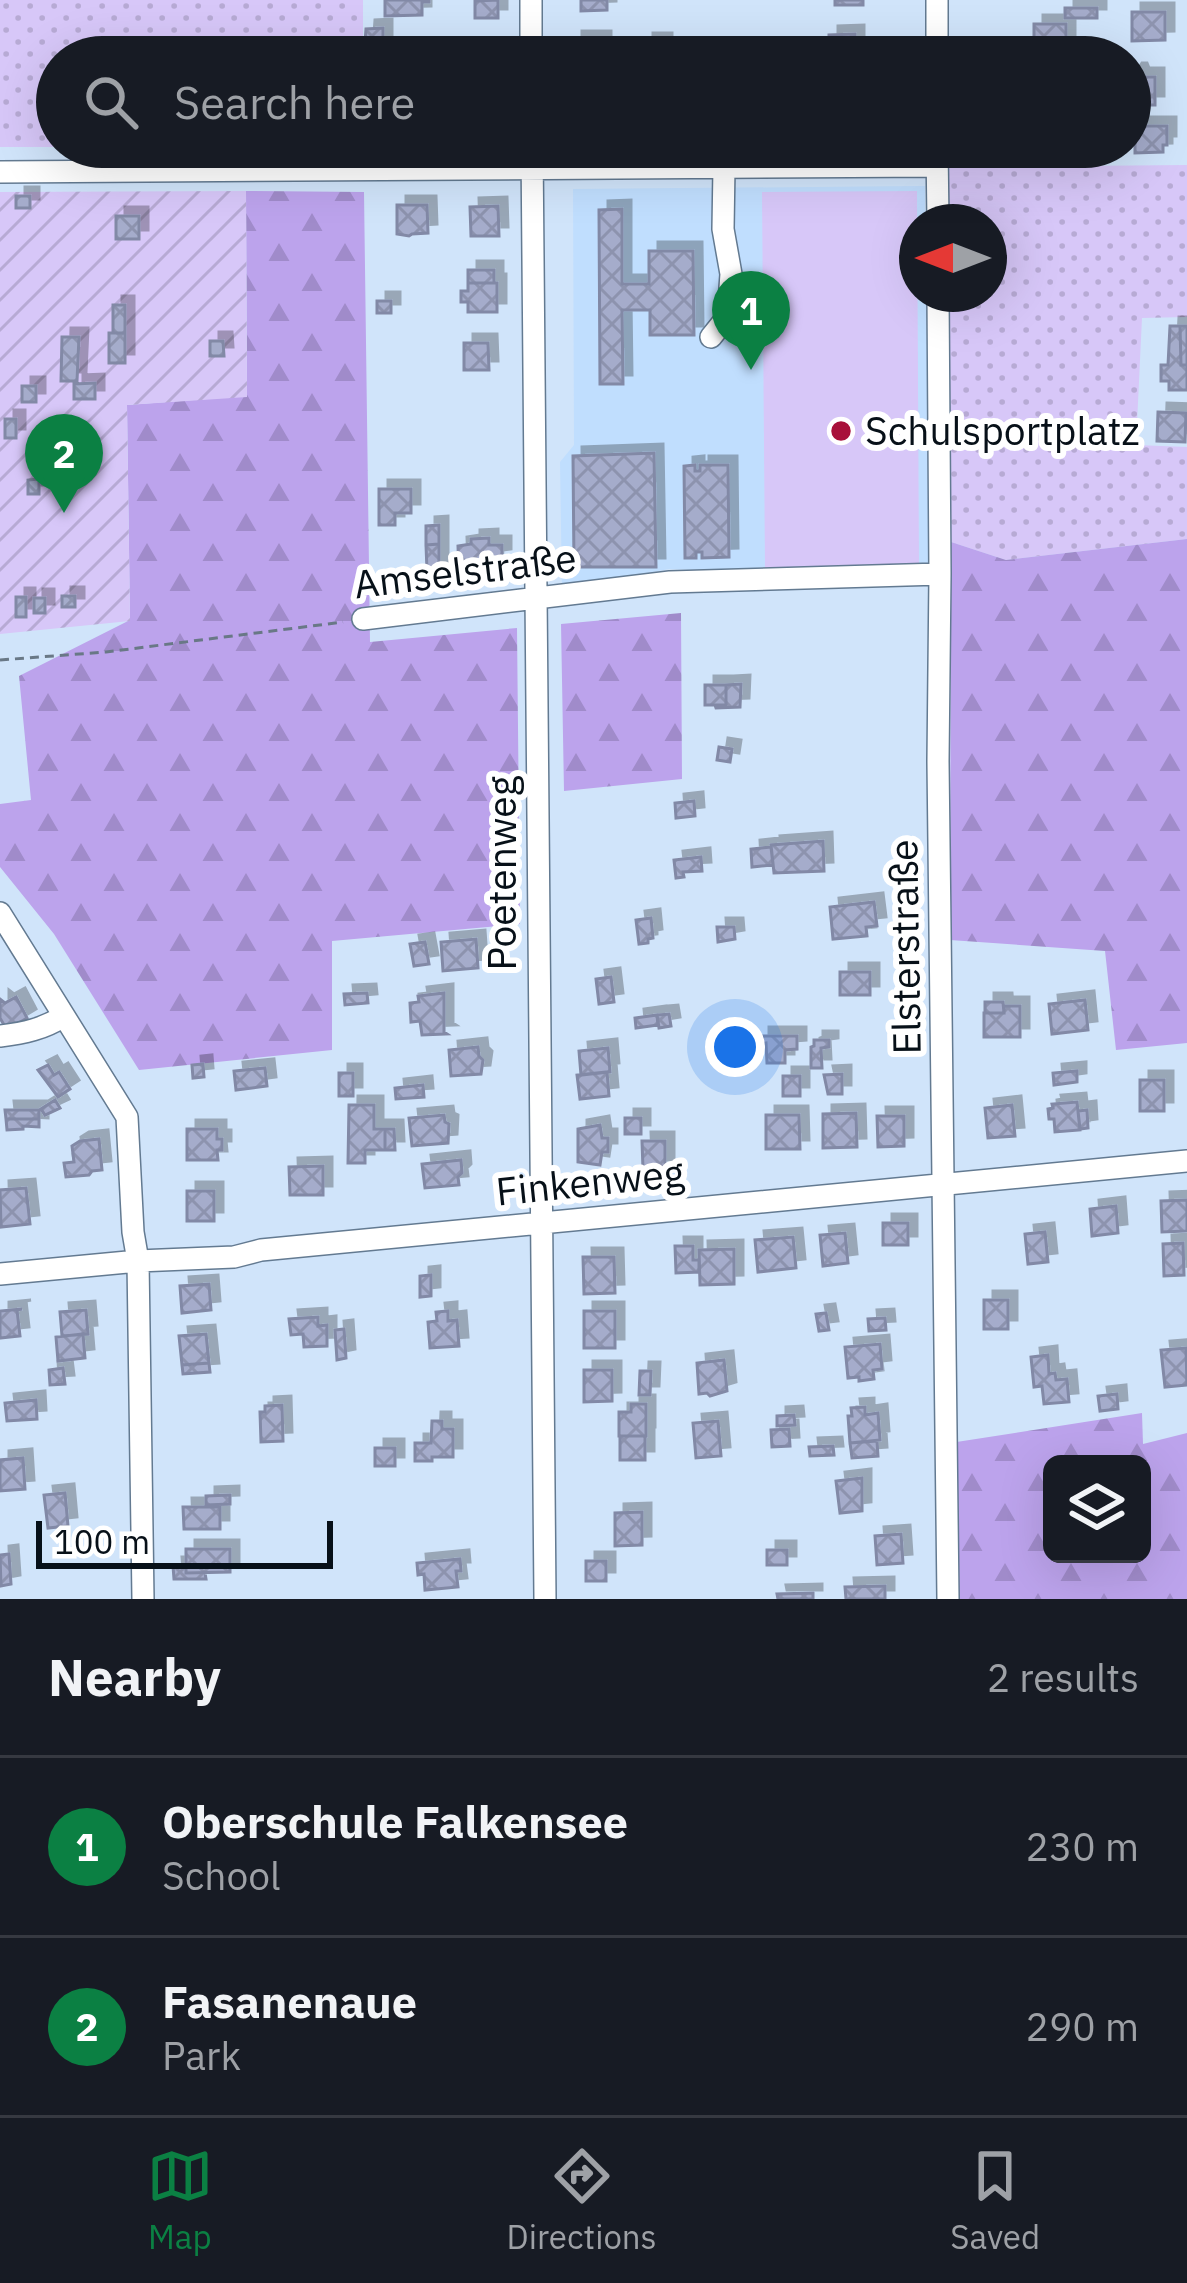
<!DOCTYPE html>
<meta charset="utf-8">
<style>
body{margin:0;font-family:"IBM Plex Sans",sans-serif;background:#20242c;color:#f1f3f6}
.controls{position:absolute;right:36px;bottom:36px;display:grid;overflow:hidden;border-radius:18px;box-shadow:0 12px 48px #0002}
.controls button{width:108px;height:108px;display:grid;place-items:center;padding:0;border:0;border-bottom:3px solid #363941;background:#171b24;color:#f1f3f6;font:60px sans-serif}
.compass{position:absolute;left:899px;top:204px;width:108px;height:108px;border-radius:50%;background:#171b24;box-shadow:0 12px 48px #0002;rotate:270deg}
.scale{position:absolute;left:36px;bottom:30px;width:297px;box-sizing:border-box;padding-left:12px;border:6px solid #071018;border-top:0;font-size:33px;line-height:42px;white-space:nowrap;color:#071018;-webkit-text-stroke:9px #fff;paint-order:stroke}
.you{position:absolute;left:735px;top:1047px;width:42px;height:42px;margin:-30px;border:9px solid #fff;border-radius:50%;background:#1a73e8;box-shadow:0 0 0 18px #1a73e833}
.badge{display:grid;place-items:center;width:78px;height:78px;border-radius:50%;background:#0b8043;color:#fff;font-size:39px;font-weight:700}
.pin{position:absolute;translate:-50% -99px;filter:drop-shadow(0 3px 6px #0008)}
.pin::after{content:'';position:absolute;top:63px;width:42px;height:36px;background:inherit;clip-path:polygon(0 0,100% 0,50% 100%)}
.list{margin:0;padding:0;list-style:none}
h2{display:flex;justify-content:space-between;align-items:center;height:156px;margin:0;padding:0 48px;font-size:51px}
h2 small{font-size:39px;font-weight:400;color:#9ea1a6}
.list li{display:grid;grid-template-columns:78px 1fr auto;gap:36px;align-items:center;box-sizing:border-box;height:180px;padding:0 48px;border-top:3px solid #363941}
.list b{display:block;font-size:45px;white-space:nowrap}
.list p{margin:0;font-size:39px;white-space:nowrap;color:#9ea1a6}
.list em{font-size:39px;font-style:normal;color:#9ea1a6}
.icon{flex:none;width:66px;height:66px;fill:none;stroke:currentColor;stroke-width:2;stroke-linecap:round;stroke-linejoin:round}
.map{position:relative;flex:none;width:1187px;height:1599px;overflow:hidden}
.search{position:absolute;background:#171b24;box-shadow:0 12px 48px #0002;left:36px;right:36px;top:36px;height:132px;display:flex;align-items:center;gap:30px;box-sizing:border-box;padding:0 42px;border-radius:66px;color:#9ea1a6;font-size:45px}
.sheet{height:516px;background:#171b24}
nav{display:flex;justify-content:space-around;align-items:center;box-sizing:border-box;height:168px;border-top:3px solid #363941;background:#171b24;font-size:33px;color:#9ea1a6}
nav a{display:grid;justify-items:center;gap:6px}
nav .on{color:#0b8043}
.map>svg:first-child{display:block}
.built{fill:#c0defe}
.grass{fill:url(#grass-dots)}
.forest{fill:url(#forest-firs);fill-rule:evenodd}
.garden{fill:url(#garden-furrows)}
.pitch{fill:#d7c7f8}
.building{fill:url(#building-cross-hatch);stroke:#8289a6;stroke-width:3;filter:url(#shadow)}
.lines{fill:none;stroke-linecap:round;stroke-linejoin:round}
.minor-casing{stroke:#637a91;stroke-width:24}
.path{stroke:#697886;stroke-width:3;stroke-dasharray:9 6;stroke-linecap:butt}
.minor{stroke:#fff;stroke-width:21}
.poi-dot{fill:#a8103a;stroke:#fff;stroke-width:4.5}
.labels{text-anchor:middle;stroke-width:12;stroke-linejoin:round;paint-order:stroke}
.poi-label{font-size:39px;fill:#071018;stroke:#fff;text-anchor:start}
.street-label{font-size:39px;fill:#071018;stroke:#fff}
</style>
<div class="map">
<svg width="1187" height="1599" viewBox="0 0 1187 1599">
<defs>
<pattern id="grass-dots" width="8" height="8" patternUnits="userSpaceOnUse" patternTransform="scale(3)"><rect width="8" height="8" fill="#d7c7f8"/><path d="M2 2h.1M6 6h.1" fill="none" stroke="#b7aad4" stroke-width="1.8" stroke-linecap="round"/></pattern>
<pattern id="forest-firs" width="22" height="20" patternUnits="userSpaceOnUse" patternTransform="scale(3)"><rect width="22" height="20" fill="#bca3ec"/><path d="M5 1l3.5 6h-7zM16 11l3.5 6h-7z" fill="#a08bca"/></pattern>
<pattern id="garden-furrows" width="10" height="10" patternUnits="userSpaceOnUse" patternTransform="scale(3)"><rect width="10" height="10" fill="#d7c7f8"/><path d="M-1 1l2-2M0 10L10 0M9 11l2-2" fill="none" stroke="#b7aad4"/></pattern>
<pattern id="building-cross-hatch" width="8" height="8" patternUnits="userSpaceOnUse" patternTransform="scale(3)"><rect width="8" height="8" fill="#a5accb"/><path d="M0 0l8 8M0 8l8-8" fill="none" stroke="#8d93ae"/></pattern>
<filter id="shadow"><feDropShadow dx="9" dy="-9" stdDeviation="0" flood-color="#0004"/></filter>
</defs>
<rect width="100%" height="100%" fill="#d0e4fa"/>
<path class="built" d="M 925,186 L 925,222 L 917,222 L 917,294 L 927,294 L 932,569 L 765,573 L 669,569 L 562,589 L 560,462 L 574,445 L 573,189 Z"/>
<path class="grass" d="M 0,0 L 363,0 L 363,57 L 57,57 L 57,147 L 0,147 Z
M 1187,165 L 1187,317 L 1142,318 L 1136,445 L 1187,447 L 1187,539 L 1006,560 L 951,542 L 947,294 L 989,294 L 989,222 L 946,222 L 945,167 Z"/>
<path class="forest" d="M 246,191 L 364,192 L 370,642 L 517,628 L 520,924 L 332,941 L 332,1050 L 139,1070 L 54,934 L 0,867 L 0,804 L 31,800 L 19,676 L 130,620 L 127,405 L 247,396 Z
M 1187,539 L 1187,1043 L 1116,1050 L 1105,951 L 950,940 L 951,542 L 1006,560 Z
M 681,613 L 682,779 L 564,791 L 561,624 Z
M 1142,1413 L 1143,1444 L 1187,1433 L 1187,1599 L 954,1599 L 950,1443 ZM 1052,1464 L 1142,1464 L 1142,1554 L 1052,1554 Z"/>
<path class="garden" d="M 246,191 L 247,397 L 127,405 L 130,621 L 0,634 L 0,192 Z"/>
<path class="pitch" d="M 917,191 L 919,569 L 765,570 L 762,192 Z"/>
<path class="building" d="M 385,0 L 429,0 L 429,2 L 422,2 L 422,15 L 385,16 Z
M 498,0 L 498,18 L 475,18 L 475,1 Z
M 581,0 L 607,0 L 607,10 L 581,11 Z
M 835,0 L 863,0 L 863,5 L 835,5 Z
M 1065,8 L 1097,8 L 1097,18 L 1065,18 Z
M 1132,12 L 1165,12 L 1165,40 L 1132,41 Z
M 1034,24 L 1066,24 L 1066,47 L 1034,47 Z
M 383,28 L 383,57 L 364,57 L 366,29 Z
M 855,34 L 855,57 L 829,57 L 829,35 Z
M 573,40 L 602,40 L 602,57 L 573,57 Z
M 644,42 L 663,42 L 663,56 L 644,55 Z
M 394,48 L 431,48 L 431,57 L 394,57 Z
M 1133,72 L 1138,72 L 1140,77 L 1155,77 L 1155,105 L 1130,105 L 1130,77 Z
M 1135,126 L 1167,126 L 1167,145 L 1163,145 L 1163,152 L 1135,153 Z
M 1077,147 L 1103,147 L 1103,162 L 1077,163 Z
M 963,148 L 985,148 L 985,163 L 963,163 Z
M 16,196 L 30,196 L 30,208 L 16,208 Z
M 397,205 L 427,205 L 428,233 L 412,234 L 409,236 L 397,234 Z
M 498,206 L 499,236 L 471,236 L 470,207 Z
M 622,209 L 622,284 L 649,284 L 649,251 L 693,251 L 694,335 L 650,335 L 650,310 L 622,310 L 623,384 L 600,384 L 599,210 Z
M 116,216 L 139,216 L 139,239 L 116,239 Z
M 468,270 L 494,270 L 494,283 L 468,283 Z
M 468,283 L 497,283 L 497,312 L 468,312 L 468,302 L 461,302 L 461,291 L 468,291 Z
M 377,301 L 391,301 L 391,313 L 377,313 Z
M 113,305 L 125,305 L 125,333 L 113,333 Z
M 1170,326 L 1180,326 L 1181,365 L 1187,365 L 1187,390 L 1169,390 L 1169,381 L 1161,381 L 1161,365 L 1168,365 Z
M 1180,326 L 1187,326 L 1187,365 L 1181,365 Z
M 109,333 L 125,333 L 125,363 L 109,363 Z
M 62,337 L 79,337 L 77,381 L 61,381 Z
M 210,341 L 223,341 L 224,356 L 210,356 Z
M 464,343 L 488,343 L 489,370 L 464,370 Z
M 95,383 L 95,399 L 74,399 L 74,384 Z
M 22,386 L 36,386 L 36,402 L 22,402 Z
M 1158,412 L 1186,413 L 1185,442 L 1157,441 Z
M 5,419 L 16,419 L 16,438 L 5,438 Z
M 654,453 L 656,567 L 574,567 L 573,456 Z
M 695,465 L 695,471 L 700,471 L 700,465 L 728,465 L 729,557 L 702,558 L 702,552 L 696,552 L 696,558 L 685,558 L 684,466 Z
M 39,479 L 39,494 L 28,494 L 28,480 Z
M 379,489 L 411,489 L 411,513 L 395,513 L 395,525 L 379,525 Z
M 439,525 L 439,544 L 426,545 L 426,526 Z
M 489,538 L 489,545 L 502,545 L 502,558 L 494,559 L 493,568 L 496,570 L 492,576 L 459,576 L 458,546 L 471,544 L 471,539 Z
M 439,544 L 439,571 L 427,571 L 426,545 Z
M 62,596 L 75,596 L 75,607 L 62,607 Z
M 16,597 L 26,597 L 26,617 L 16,617 Z
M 34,598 L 45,598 L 45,613 L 34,613 Z
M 741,684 L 740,707 L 716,708 L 715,705 L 726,705 L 726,685 Z
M 705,685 L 726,685 L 726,705 L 705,705 Z
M 719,747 L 732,749 L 730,762 L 717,760 Z
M 694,801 L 695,816 L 676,818 L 675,803 Z
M 823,841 L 824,871 L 774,873 L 771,845 Z
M 771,847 L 773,865 L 752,867 L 751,849 Z
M 701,857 L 702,871 L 683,872 L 684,877 L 676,878 L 674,860 Z
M 874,902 L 877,926 L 866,927 L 867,936 L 833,939 L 830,907 Z
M 651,918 L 653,938 L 648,939 L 648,943 L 639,944 L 636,920 Z
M 717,927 L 734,927 L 735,939 L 718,942 Z
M 476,939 L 478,968 L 443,971 L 441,942 Z
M 425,942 L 429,964 L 414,966 L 410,944 Z
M 840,972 L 870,972 L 870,995 L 840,995 Z
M 611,977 L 614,1002 L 599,1004 L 596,979 Z
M 367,993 L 368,1003 L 345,1005 L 344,994 Z
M 444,993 L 444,1032 L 447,1034 L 422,1035 L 420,1021 L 411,1022 L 410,1003 L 419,1002 L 418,996 Z
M 16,997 L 27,1018 L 7,1030 L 0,1018 L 0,999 L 5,1003 Z
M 1085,1000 L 1088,1030 L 1052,1034 L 1049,1004 Z
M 985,1002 L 1003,1002 L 1004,1013 L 985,1013 Z
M 1004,1006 L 1020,1006 L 1020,1037 L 984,1037 L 984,1013 L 1004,1013 Z
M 669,1014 L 671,1026 L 659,1028 L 657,1015 Z
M 657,1015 L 658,1025 L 636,1028 L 635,1018 Z
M 760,1036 L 797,1036 L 797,1049 L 785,1050 L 785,1063 L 767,1063 L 766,1043 L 760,1044 Z
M 814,1040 L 829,1040 L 829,1047 L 821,1048 L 822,1068 L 811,1068 L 811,1047 L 814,1046 Z
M 478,1047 L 479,1056 L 483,1060 L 481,1074 L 451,1076 L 449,1050 Z
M 608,1048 L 610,1072 L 581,1075 L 579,1051 Z
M 203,1064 L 204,1077 L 193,1078 L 192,1065 Z
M 48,1065 L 54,1075 L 59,1072 L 70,1089 L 58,1097 L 38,1070 Z
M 265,1068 L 267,1086 L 236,1090 L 234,1071 Z
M 1077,1071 L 1077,1082 L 1054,1085 L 1053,1073 Z
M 607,1072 L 609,1096 L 580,1099 L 577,1075 Z
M 339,1073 L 353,1073 L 353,1096 L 339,1096 Z
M 842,1074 L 842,1094 L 828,1094 L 824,1075 Z
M 783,1076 L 800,1076 L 800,1096 L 783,1096 Z
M 1140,1080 L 1164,1080 L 1164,1111 L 1140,1111 Z
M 423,1085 L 424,1097 L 396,1099 L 395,1088 Z
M 55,1100 L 60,1108 L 45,1115 L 41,1109 Z
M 1077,1102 L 1080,1130 L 1055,1132 L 1054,1119 L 1049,1119 L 1048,1109 L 1053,1108 L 1052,1104 Z
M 349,1105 L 374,1105 L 374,1129 L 385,1129 L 385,1150 L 365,1150 L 365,1163 L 348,1163 Z
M 1012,1105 L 1015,1136 L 988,1138 L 985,1108 Z
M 5,1110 L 39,1110 L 39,1119 L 6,1119 Z
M 1087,1110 L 1088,1128 L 1080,1129 L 1078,1111 Z
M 856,1113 L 857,1147 L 823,1148 L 823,1114 Z
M 444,1115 L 445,1122 L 449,1124 L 448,1143 L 412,1146 L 409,1118 Z
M 766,1115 L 799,1115 L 800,1149 L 766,1149 Z
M 877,1116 L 904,1116 L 904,1146 L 878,1147 Z
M 625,1118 L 641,1118 L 641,1134 L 625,1134 Z
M 6,1119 L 39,1119 L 39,1127 L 23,1126 L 23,1129 L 7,1130 Z
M 600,1125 L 602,1138 L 608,1138 L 608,1152 L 602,1152 L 600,1165 L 578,1162 L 578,1129 Z
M 187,1129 L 217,1129 L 217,1139 L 222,1139 L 222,1150 L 217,1150 L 218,1160 L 187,1160 Z
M 385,1129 L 394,1129 L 395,1150 L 385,1150 Z
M 99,1139 L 102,1170 L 92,1171 L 89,1175 L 66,1177 L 64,1163 L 74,1162 L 72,1146 L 80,1141 Z
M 642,1141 L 665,1141 L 665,1169 L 643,1169 Z
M 461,1160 L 462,1173 L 458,1177 L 459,1185 L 425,1188 L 422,1164 Z
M 323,1166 L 323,1195 L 290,1195 L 289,1167 Z
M 26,1188 L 30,1224 L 1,1227 L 0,1190 Z
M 187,1191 L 214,1191 L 214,1221 L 187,1221 Z
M 1187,1200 L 1187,1231 L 1162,1232 L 1161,1201 Z
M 1116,1206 L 1118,1233 L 1092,1236 L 1090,1209 Z
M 883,1223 L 908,1223 L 908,1245 L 883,1245 Z
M 1045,1232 L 1048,1262 L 1028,1264 L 1025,1234 Z
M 845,1233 L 848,1263 L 823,1266 L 820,1235 Z
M 793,1237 L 796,1268 L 758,1272 L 755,1240 Z
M 1183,1243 L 1184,1275 L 1164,1276 L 1163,1244 Z
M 675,1246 L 693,1246 L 693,1260 L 699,1260 L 699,1272 L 676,1273 Z
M 734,1249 L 734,1284 L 700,1285 L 699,1250 Z
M 583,1257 L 614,1257 L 615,1293 L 584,1294 Z
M 431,1275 L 431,1296 L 420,1297 L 420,1276 Z
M 209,1284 L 211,1310 L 182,1313 L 180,1286 Z
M 984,1300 L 1008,1300 L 1008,1329 L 984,1329 Z
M 22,1309 L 17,1310 L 20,1336 L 0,1338 L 0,1311 Z
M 86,1310 L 88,1334 L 62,1336 L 60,1312 Z
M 448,1311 L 448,1321 L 457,1320 L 459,1346 L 430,1348 L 428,1322 L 437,1321 L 436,1312 Z
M 584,1311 L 615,1311 L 615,1348 L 584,1348 Z
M 826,1313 L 829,1330 L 819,1331 L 816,1314 Z
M 318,1317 L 318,1326 L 327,1325 L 327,1346 L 304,1347 L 303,1334 L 291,1335 L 289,1319 Z
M 885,1318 L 886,1330 L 869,1331 L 868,1319 Z
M 344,1329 L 346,1358 L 337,1360 L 335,1330 Z
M 83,1334 L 85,1358 L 58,1361 L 56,1337 Z
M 206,1334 L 209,1363 L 182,1365 L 179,1336 Z
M 880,1344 L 882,1369 L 873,1370 L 874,1379 L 859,1381 L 859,1377 L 848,1378 L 845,1347 Z
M 1186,1348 L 1187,1385 L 1165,1387 L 1161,1350 Z
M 1048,1355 L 1049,1374 L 1055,1373 L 1056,1380 L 1067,1379 L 1069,1402 L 1044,1404 L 1042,1386 L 1034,1387 L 1031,1357 Z
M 724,1360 L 727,1391 L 710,1396 L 707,1393 L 699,1394 L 697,1363 Z
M 209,1363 L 210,1372 L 183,1374 L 182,1365 Z
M 63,1368 L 65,1384 L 50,1385 L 49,1370 Z
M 584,1370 L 612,1370 L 612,1401 L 584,1402 Z
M 640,1371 L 651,1371 L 650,1395 L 639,1395 Z
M 1117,1394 L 1118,1409 L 1100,1411 L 1098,1396 Z
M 36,1400 L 37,1419 L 7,1421 L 5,1403 Z
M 631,1404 L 646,1404 L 646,1436 L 619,1436 L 619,1412 L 631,1412 Z
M 282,1405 L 283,1441 L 261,1442 L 260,1412 L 265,1412 L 265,1406 Z
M 865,1407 L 865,1415 L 878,1413 L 880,1440 L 850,1443 L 848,1416 L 852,1416 L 851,1408 Z
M 794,1415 L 795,1425 L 777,1426 L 777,1416 Z
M 432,1421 L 442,1421 L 442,1429 L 453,1429 L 453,1457 L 432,1457 L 432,1461 L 415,1461 L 415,1443 L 431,1443 Z
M 718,1421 L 721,1456 L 696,1458 L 693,1423 Z
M 789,1429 L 790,1446 L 772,1447 L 771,1430 Z
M 620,1436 L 645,1436 L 645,1460 L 620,1460 Z
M 877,1441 L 878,1456 L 852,1458 L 850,1443 Z
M 833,1446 L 834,1455 L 810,1456 L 809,1447 Z
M 375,1448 L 395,1448 L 395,1466 L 375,1466 Z
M 23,1458 L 25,1489 L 0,1491 L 0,1460 Z
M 862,1478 L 862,1511 L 840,1513 L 836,1481 Z
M 65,1493 L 68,1526 L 48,1528 L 44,1495 Z
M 230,1495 L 230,1504 L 206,1505 L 206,1496 Z
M 183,1507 L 220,1507 L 220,1529 L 184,1529 Z
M 642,1512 L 642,1545 L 615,1546 L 615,1513 Z
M 901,1534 L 903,1563 L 877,1565 L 875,1536 Z
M 186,1549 L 230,1549 L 230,1572 L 186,1573 Z
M 767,1550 L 787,1550 L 787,1565 L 767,1565 Z
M 9,1554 L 11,1584 L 1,1586 L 0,1555 Z
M 460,1559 L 461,1571 L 456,1571 L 458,1587 L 425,1590 L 424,1574 L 418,1575 L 417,1563 Z
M 586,1561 L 606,1561 L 606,1581 L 586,1581 Z
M 173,1566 L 186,1566 L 186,1573 L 205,1573 L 206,1579 L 174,1579 Z
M 885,1586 L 885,1599 L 846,1599 L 845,1587 Z
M 813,1593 L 813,1599 L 778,1599 L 777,1594 Z"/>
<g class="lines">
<defs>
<path id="minor" d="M 531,0 L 531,57
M 937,0 L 937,57
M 532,147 L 545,1599
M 937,147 L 938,222
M 0,172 L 937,166
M 938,294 L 940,574 L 938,761 L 948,1599
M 711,337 L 728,316 L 731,274 L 723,229 L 724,167
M 363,619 L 670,582 L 940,574
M 0,913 L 127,1117 L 133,1232 L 138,1261 L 143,1599
M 0,1036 C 25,1033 43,1029 64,1016
M 0,1274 L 138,1261 L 234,1257 L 261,1250 L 1187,1161"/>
</defs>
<use href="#minor" class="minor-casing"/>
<path class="path" d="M 0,660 L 106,652 L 343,622"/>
<use href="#minor" class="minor"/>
</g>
<circle class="poi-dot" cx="841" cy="431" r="12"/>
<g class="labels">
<g class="poi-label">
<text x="865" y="445">Schulsportplatz</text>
</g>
<g class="street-label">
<text transform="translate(465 571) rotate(-7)" y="14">Amselstraße</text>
<text transform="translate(502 873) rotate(-90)" y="14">Poetenweg</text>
<text transform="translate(905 947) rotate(-91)" y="14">Elsterstraße</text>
<text transform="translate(590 1182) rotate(-6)" y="14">Finkenweg</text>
</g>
</g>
</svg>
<div class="controls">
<button><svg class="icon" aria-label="layers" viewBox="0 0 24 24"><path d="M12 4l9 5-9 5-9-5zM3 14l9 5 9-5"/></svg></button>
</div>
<svg class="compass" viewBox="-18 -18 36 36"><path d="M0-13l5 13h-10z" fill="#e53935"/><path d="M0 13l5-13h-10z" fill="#9ea1a6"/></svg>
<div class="scale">100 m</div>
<div class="you"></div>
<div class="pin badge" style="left:751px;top:370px">1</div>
<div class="pin badge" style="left:64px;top:513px">2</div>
<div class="search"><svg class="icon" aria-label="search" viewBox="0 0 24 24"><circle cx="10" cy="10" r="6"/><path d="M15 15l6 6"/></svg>Search here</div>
</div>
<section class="sheet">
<h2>Nearby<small>2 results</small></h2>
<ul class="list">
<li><span class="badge">1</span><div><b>Oberschule Falkensee</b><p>School</p></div><em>230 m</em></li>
<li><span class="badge">2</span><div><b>Fasanenaue</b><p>Park</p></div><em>290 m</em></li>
</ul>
</section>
<nav>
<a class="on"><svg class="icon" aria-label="map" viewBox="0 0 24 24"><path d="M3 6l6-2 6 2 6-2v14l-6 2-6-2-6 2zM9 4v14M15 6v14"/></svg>Map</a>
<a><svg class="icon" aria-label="directions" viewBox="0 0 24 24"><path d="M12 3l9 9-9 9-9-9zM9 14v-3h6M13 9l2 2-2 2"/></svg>Directions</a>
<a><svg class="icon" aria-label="saved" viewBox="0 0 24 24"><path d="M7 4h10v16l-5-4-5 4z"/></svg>Saved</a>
</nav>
